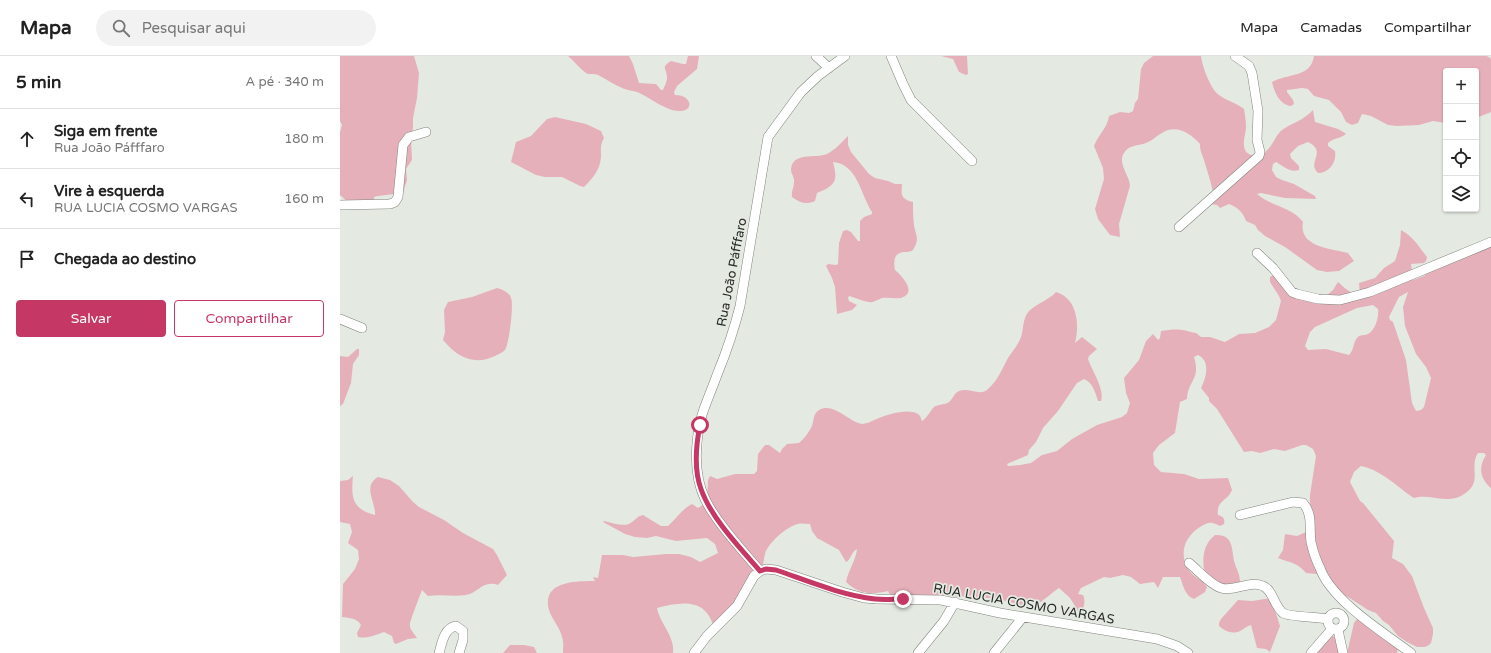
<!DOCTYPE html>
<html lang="pt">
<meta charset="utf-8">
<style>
body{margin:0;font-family:"Varela Round",sans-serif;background:#f2f2f2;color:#222}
.controls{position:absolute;right:12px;top:12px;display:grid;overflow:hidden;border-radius:4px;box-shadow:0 1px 3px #0004}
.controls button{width:36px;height:36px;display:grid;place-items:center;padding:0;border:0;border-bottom:1px solid #e0e0e0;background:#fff;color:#222;font:20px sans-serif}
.stop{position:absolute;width:12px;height:12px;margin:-9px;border:3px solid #c53764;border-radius:50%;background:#fff}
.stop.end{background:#c53764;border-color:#fff;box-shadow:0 1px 4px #0008}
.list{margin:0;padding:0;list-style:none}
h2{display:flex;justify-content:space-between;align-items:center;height:52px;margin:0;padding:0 16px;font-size:17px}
h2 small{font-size:13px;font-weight:400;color:#767676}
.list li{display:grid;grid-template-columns:26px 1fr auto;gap:12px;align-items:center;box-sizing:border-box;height:60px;padding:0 16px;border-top:1px solid #e0e0e0}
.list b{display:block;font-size:15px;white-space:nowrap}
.list p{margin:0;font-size:13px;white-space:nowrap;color:#767676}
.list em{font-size:13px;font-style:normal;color:#767676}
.actions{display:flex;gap:8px;padding:12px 16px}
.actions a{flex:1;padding:9px 0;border:1px solid #c53764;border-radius:4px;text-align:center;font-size:14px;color:#c53764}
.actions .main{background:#c53764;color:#fff}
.icon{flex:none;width:22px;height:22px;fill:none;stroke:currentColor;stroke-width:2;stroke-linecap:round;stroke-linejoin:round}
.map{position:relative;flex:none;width:1151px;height:597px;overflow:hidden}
header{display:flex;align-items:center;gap:24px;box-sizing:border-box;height:56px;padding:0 20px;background:#fff;border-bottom:1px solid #e0e0e0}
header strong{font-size:19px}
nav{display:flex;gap:22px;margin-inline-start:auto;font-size:14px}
.search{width:280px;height:36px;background:#f2f2f2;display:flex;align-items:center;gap:10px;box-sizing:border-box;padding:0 14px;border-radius:22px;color:#767676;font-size:15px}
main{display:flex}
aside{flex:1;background:#fff}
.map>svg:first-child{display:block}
.green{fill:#e6b0ba;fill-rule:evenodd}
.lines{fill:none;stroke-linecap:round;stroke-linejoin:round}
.minor-casing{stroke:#7f847d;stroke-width:10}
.minor{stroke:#fff;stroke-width:9}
.route{stroke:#c53764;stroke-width:5}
.labels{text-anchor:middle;stroke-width:3.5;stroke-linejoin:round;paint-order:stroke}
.street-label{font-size:13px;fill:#282a27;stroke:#e4eae2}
</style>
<header>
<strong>Mapa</strong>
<div class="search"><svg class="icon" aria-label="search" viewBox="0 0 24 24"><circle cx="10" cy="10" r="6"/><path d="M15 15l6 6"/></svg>Pesquisar aqui</div>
<nav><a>Mapa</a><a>Camadas</a><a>Compartilhar</a></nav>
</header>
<main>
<aside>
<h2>5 min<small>A pé · 340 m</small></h2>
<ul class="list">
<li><svg class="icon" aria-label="ahead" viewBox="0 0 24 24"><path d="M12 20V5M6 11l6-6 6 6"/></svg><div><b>Siga em frente</b><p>Rua João Páfffaro</p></div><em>180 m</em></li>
<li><svg class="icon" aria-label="left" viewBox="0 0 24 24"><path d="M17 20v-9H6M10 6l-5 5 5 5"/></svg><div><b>Vire à esquerda</b><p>RUA LUCIA COSMO VARGAS</p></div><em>160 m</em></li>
<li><svg class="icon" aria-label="arrive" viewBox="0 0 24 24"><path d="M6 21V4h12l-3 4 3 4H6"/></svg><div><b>Chegada ao destino</b></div></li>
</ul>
<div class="actions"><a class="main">Salvar</a><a>Compartilhar</a></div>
</aside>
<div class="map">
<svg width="1151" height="597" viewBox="0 0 1151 597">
<rect width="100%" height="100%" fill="#e4eae2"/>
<path class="green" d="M 0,0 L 74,0 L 79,17 L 77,42 L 73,62 L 73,72 L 71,82 L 72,104 L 66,113 L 67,124 L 63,137 L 38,140 L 34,141 L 34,145 L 9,147 L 0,139 L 0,76 L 2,69 L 0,65 Z
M 228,0 L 289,0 L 293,8 L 299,27 L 316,28 L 321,34 L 323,34 C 324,31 327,26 327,22 C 327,12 320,12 331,5 L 343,8 L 346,8 L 348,0 L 359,0 L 357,13 L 337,30 L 334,36 L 335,39 C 353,39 354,56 339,55 C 326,55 309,41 297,36 C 295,35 291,35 288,34 C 277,31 268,24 258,19 C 254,17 249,19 246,17 C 239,12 234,5 228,0 Z
M 601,0 L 627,0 L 628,18 L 626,19 L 619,16 L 613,3 Z
M 813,0 L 861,0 C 862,10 871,34 879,39 C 887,45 897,47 904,53 C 905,59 906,65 906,71 C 906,77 903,84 904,90 C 905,101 918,102 925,96 C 933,90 935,80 942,74 C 952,67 964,64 973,54 L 975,66 L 998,73 L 1005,77 L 1006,78 C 1000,83 993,82 988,87 L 988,90 L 995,95 C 997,106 989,117 978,117 C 966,106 988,96 968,86 L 958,90 L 950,98 L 951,102 L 959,110 L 959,114 C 950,117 943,110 936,106 L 933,108 L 932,114 L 936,121 L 942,124 L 954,128 L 975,140 L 976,143 L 945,142 L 921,137 L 917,138 C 932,151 951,150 963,166 C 958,191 991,193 1008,197 L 1014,205 L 999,215 L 987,216 L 977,214 L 945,191 L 925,180 L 918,174 L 915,169 L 906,165 C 903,156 897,151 889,148 L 880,152 L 877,149 L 871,148 L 874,145 C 873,131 868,118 864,104 C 862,97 860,96 860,88 C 850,77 836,68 822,77 C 816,80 812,85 806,87 C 798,90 788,89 784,97 C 777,107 790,120 790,130 L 779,168 L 780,181 L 770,179 L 758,163 L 755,153 L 764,123 L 763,112 L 754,90 C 758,79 768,71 769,60 L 780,56 L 789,57 L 793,55 L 795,47 L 798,43 L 801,13 L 804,7 Z
M 974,0 L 1147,0 L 1151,3 L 1151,56 L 1136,62 L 1136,15 L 1106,15 L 1106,67 L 1093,65 L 1079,69 L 1057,70 L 1048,69 L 1031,60 L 1022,58 L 1018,67 L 1012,69 L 1006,66 L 1001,56 L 989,44 L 974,40 L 968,33 L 962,32 L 947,34 L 947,36 L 953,44 L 954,48 L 951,50 C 940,49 934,36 932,26 C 948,17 971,22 974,0 Z
M 215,61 L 246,68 L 261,75 L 264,82 C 260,89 261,93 261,101 C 260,114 253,122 244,131 L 240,130 L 222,121 L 205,121 L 196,119 L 171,106 L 176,86 L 191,80 L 207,63 Z
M 508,80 L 508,89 L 511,96 L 529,118 L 535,122 L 548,125 L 555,128 L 562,128 C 561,139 561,143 573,146 C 573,153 573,162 574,169 C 576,181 580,182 573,194 C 569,197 564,195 560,197 C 553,199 554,209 555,214 C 562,220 578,237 561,242 C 555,243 548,241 542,242 C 539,243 536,245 533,246 C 527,247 516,242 509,240 L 508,242 L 509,245 L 517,249 L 512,254 L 497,258 L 495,231 L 492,222 L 486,210 L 488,208 L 496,209 L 498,208 L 499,187 L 503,175 L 507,174 L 511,176 L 518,185 L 520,185 L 520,165 L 524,161 L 532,158 L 532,156 C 521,140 518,108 493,106 C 498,125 496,129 477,137 L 475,145 C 466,149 460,147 452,141 C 451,135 454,132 454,126 C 455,122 451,118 451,114 C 452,95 475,103 487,98 C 495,94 502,86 508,80 Z
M 1061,174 C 1073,180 1079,191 1087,201 L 1086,205 L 1084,207 L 1071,208 L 1072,215 L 1068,221 L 1073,224 L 1084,220 L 1096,210 L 1151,186 L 1151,432 C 1140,423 1138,411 1146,399 L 1144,397 L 1138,397 C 1128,412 1145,427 1121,440 C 1106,448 1089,437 1074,442 C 1057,431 1043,415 1021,410 L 1014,416 L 1010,426 L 1020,445 L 1023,447 L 1054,485 L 1052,502 L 1063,508 L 1072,520 L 1084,552 L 1093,572 L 1093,578 L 1091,587 L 1089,589 L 1085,591 L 1077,591 L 1067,586 L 1058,580 L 1049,569 L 1043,565 L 1036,557 L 1028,554 L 1008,541 L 999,537 L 986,522 L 977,518 L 966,517 C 957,506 950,507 938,502 L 943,494 L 945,478 L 957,480 L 966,476 L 969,467 L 970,439 L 976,400 L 973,393 L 966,389 L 962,389 L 945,395 L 934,393 L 920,397 L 912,395 L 904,396 L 877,353 L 869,345 L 869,342 L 861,332 C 866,322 871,305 858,299 L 854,301 C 861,324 848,324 847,343 L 840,346 L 835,377 L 819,389 L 813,397 L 814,409 L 821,416 L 844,418 L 859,423 L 888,422 L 892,434 C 887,446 876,444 878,459 C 884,461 885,463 884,468 L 880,470 C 878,469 874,467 872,467 C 867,466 864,469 860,471 C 846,480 839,495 847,511 C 851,520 862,523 867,531 L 865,536 L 854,543 C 845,540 843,529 840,521 L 823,521 L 818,532 L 814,526 L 800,528 L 791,521 L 783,519 L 770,522 L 764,521 L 741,532 L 738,538 L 743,539 C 746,545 744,552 740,558 L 730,542 L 719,532 C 713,536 698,549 694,550 C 684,552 671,545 661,544 C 624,537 587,543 550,539 L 548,535 C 532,539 518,538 506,526 C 508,515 516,504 517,493 C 511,496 511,504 506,506 L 499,494 L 477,482 L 472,475 L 470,468 C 466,468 461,467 458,468 C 447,470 427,488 425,498 C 423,506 423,514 419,521 C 406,543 392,555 374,572 C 366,541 341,546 317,552 C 320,568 335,580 333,597 L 223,597 C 223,592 224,586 222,581 C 220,571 212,564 209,554 C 201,525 236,525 255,525 L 253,521 L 258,522 L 262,499 L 283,499 L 293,501 L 326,498 L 339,498 L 351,501 L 360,506 L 378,497 L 375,488 L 367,482 L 336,485 L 316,480 L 307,482 L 295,481 L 285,478 L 263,466 L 264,465 C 274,467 285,472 292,466 C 296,463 298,460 303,459 L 321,470 L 328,470 C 337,462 342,453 352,448 L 358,452 L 367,446 L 368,424 L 370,420 L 377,423 L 395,418 L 414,418 L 417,415 L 418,398 L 425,389 L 429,389 L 440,397 L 442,393 L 447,388 L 459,387 C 464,383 469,376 472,370 C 474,364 473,358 479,354 C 494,346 508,366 522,368 C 527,368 534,364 539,362 C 549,358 568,352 578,358 C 581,360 581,363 582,365 C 588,361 590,355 594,351 C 598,348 605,349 609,346 C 613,343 614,337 619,335 C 629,331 640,341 648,333 C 658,324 662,313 668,302 C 672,296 678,289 681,281 C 684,273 682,263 689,255 C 696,248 712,242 716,236 C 737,242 740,268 735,287 L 742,281 L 757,293 L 749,300 L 748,303 C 752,315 765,333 761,345 L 758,345 C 755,336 753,327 744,323 L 737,327 L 718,355 L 703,372 L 696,386 L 689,394 L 688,399 L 667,408 L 668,410 L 680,409 L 691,407 L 702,399 L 717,395 L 732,383 L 757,369 L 782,361 L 787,357 L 790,347 L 786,337 L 784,322 L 799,304 L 806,285 L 813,278 L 818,284 L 820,282 L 821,275 C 828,274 835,273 842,274 C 847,274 851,277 856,277 L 861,281 L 870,281 L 885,286 L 899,278 L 915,277 L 929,271 L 936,264 L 941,245 L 939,240 L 930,226 L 930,221 L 933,219 L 938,221 L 958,238 L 985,241 L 993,234 L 998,226 C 1004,231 1011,239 1020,238 L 1019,227 L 1035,222 L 1044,212 L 1055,205 L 1060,189 ZM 1068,236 L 1063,251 L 1065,270 L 1076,298 L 1086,311 L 1091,322 L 1084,351 L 1081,354 L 1076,355 L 1072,347 L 1066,304 L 1053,266 L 1050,264 L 1049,261 L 1059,241 ZM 1033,249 L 1038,253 C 1039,260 1036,274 1028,278 C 1024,280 1020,278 1017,282 C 1013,287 1014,294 1009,299 L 986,293 L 968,294 L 965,290 L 970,276 L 975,271 L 1017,252 Z
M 157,232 C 162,233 170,237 171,242 C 174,248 169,289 165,294 C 162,297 158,298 155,300 C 134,310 117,301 103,284 L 105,276 L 104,254 L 108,246 L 132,241 Z
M 17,293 L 19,293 L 19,299 L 13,308 L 11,327 L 3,348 L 0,350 L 0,300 L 8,301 Z
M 13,420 C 11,442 12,453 35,459 C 36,447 22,430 38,421 L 50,424 L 59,430 L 73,446 L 79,451 L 104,464 L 123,477 L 153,493 L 157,499 L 167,519 L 158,529 C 142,524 139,537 126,539 C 114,541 101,538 88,540 L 82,534 C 81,537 70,565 70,568 C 69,573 75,578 77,582 L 68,583 L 56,588 L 54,587 L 52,580 L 44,576 C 35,579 27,583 18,581 L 17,577 L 21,569 C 17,562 10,562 2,561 L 3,528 L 15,513 L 19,503 L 18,494 L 8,487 L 12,476 L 10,468 L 0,466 L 0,425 L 8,424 Z
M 875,479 C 895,478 891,495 895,508 C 897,514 900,519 900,526 L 890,532 L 873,523 L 865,520 C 862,505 862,489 875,479 Z
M 931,542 L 940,570 L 930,596 L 926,593 L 917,592 L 911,569 C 907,570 905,572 902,574 C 893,579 886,576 879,570 L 879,567 L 881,563 L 898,544 L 912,545 Z
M 1021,562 L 1059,587 L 1057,597 L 1007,597 L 1014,567 L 1017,563 Z
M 990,579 L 999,583 L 1004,597 L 974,597 Z
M 170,589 L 184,589 L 194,591 L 197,597 L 163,597 Z"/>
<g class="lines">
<defs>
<path id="minor" d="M 476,0 L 489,12
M 551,0 L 563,28 L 571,44 L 632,105
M 0,149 L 50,148 L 55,146 L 58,141 L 63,89 L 69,81 L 86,76
M 839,171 L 919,100 L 920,96 L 917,84 L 918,55 L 912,17 L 909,10 L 895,0
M 917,197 L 933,212 L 952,236 L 957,238 L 978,243 L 1000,244 L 1030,236 L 1151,186
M 0,263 L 22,272
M 900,459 L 953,446 L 963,447 C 973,458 969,472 971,486 C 973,495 976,504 980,512 C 991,544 1044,577 1071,597
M 849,507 C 859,515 869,528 881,532 C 894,536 909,524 923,530 C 933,534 934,550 943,557 C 950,561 978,561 988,563
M 420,515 C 403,495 376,466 365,443 C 353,418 355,385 362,359 C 366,346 372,333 377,319 C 386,297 394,274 400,250 L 428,81 L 461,36 L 478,20 L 505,0
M988 565a8 8 0 1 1 16 0a8 8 0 1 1-16 0Z
M 998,574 L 1003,597
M 99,597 C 102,587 104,572 116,570 L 123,575 L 123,584 L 119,597
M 354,597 L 367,580 L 397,550 L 414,520 L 420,515 L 426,513 L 436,514 L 502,536 L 524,542 L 537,543 L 601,544 L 660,557 L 817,583 L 837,590 L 848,597
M 578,597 L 604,565 L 615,546
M 654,597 L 683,561
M 971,597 L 992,573"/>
</defs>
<use href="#minor" class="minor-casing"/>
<use href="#minor" class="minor"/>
</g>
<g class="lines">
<path class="route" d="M 360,369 C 356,389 354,414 361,433 C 371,462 400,492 420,515 L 426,513 L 436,514 C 468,525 501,539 535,543 C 544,544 554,543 563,543"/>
</g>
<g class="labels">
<g class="street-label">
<text transform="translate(391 216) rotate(-79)" y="5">Rua João Páfffaro</text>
<text transform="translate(684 547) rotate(10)" y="5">RUA LUCIA COSMO VARGAS</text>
</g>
</g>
</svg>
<div class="controls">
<button>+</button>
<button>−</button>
<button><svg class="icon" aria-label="locate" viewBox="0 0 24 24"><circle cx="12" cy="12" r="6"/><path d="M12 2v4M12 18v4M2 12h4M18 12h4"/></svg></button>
<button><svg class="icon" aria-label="layers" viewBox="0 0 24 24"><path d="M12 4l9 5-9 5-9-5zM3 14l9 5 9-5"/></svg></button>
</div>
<div class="stop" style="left:360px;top:369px"></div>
<div class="stop end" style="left:563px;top:543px"></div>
</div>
</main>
